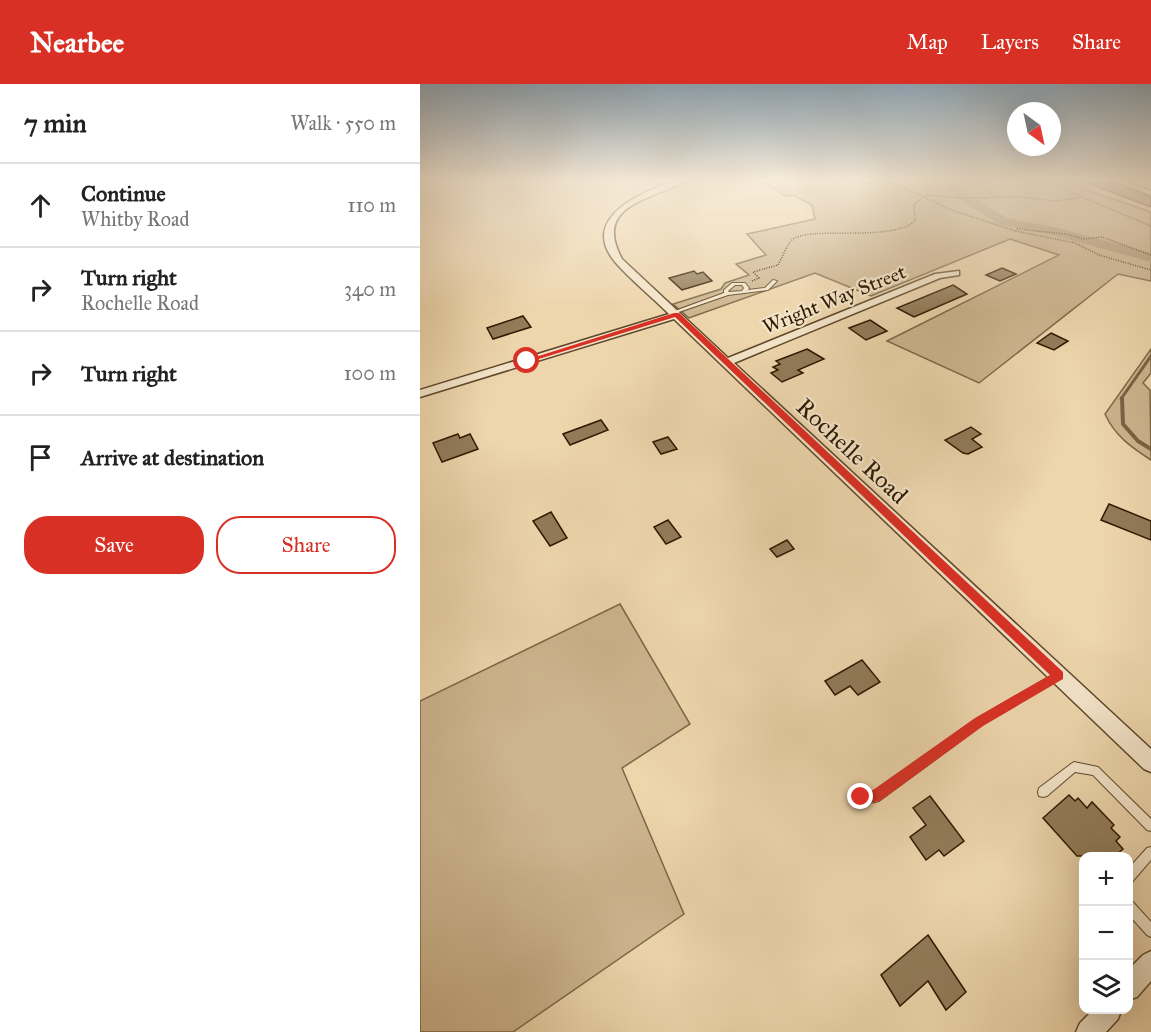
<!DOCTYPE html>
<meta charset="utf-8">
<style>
body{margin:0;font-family:"IM FELL Great Primer",serif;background:#f2f2f2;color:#222}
.controls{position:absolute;right:18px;bottom:18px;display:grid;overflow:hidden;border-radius:12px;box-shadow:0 6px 24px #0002}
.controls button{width:54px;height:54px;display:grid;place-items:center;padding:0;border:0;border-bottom:2px solid #e0e0e0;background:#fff;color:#222;font:30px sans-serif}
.compass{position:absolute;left:587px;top:18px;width:54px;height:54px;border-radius:50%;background:#fff;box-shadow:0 6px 24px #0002;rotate:147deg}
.stop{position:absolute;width:18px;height:18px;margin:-14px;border:4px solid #d93025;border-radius:50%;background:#fff}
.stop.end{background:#d93025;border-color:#fff;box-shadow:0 2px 6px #0008}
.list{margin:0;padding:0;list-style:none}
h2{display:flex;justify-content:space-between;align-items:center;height:78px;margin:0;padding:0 24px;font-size:26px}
h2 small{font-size:20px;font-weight:400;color:#767676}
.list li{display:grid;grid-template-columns:39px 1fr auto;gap:18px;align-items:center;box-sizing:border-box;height:84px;padding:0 24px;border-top:2px solid #e0e0e0}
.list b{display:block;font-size:22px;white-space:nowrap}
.list p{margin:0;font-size:20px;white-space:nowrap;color:#767676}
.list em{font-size:20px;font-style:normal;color:#767676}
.actions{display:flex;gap:12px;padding:18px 24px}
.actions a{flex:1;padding:14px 0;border:2px solid #d93025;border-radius:24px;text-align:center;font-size:21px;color:#d93025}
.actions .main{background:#d93025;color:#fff}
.icon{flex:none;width:33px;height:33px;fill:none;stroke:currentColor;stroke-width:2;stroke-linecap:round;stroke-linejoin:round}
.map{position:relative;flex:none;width:731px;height:948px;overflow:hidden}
header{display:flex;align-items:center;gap:36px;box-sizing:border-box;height:84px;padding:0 30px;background:#d93025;color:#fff}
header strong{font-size:28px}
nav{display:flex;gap:33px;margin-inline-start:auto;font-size:21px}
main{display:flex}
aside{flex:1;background:#fff}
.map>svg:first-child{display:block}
.green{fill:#cdb58f;stroke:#7e6748;stroke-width:1.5}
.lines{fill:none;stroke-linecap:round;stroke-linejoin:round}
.stream-far1{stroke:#7b6344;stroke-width:3}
.stream{stroke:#7b6344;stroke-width:4}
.river{fill:#ad9572;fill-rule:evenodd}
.building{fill:#927b59;stroke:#301900;stroke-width:1.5}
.service-casing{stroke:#5f482b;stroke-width:2}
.minor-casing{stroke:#5f482b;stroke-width:3}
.path{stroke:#301900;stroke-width:1.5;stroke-dasharray:1 1.5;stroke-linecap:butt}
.service{fill:#f3e4c9;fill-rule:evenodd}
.minor{fill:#f3e4c9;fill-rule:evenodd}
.route{fill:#d93025}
.labels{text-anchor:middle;stroke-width:4.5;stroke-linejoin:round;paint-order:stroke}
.far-street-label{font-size:20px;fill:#301900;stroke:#f3e4c9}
.street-label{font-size:24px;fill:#301900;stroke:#f3e4c9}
</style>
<header>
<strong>Nearbee</strong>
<nav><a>Map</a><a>Layers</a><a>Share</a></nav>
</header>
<main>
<aside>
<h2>7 min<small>Walk · 550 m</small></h2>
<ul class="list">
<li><svg class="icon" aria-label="ahead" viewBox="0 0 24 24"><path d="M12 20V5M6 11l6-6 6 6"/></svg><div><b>Continue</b><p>Whitby Road</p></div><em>110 m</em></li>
<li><svg class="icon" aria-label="right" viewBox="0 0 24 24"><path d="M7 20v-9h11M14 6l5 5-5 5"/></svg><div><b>Turn right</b><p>Rochelle Road</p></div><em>340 m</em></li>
<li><svg class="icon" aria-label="right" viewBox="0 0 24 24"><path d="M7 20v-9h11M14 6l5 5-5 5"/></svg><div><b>Turn right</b></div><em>100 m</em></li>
<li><svg class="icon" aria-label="arrive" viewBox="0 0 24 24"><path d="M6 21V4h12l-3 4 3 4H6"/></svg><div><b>Arrive at destination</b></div></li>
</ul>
<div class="actions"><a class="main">Save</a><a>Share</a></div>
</aside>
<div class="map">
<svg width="731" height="948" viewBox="0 0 731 948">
<rect width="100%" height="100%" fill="#edd5ac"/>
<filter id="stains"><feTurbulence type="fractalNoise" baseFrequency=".00333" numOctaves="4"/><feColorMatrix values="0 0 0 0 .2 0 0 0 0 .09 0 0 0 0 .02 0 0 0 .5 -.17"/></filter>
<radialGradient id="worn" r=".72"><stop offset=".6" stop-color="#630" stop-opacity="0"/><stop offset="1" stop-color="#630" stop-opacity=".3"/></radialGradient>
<path class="green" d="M 348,95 L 649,95 L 662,104 L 731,128 L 731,197 L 698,190 L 559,299 L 467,257 L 639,171 L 590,155 L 451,212 L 395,189 L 269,234 L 253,220 L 301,205 L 305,199 L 329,191 L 316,180 L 346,171 L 327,150 L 395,135 L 392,121 L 373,111 L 365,112 L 341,96 Z
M 731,265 L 731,289 L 723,299 L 730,306 L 731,376 C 711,363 695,352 685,330 Z
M 200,520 L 270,640 L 202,684 L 264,830 L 93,948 L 0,948 L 0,617 Z"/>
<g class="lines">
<path class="stream-far1" d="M 701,315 L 731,272"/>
<path class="stream" d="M 702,314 L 703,340 L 718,357 L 731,365"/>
<path class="river" d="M 518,95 L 531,95 L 545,108 L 587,134 L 638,144 L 731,169 L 731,178 L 636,152 L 578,140 L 537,114 Z"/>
</g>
<path class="building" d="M 657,95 L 687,95 L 731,113 L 731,123 Z
M 582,184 L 596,190 L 580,197 L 566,191 Z
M 274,187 L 277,190 L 283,188 L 292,197 L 262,206 L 249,194 Z
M 533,201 L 547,210 L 494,233 L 477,224 Z
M 103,232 L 111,243 L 73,255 L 67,244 Z
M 450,236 L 467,247 L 446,256 L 429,244 Z
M 631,249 L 648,257 L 634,266 L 617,259 Z
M 387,265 L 404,275 L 378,286 L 383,289 L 362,298 L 351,289 L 358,286 L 353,283 L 360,280 L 356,277 Z
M 181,336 L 188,346 L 150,361 L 143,350 Z
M 551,343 L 561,350 L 552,355 L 562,363 L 548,370 L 543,369 L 525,356 Z
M 38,350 L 40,354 L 50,350 L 58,365 L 22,378 L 13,359 Z
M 248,353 L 257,365 L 241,370 L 233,358 Z
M 689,420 L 731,437 L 731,456 L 681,436 Z
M 131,428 L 147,454 L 130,462 L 113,437 Z
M 248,436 L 261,453 L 246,460 L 234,443 Z
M 367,456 L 374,465 L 357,473 L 350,465 Z
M 442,576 L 460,598 L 438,611 L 430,602 L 415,611 L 405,597 Z
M 649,711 L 655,717 L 658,714 L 667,724 L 672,718 L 694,741 L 691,744 L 700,753 L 696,757 L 703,765 L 695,772 L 657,772 L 623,734 Z
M 510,712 L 544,757 L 524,772 L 519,766 L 506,776 L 490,753 L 506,741 L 493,724 Z
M 508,851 L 546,908 L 526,926 L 508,897 L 480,922 L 461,891 Z"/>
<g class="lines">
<defs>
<path id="service" d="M 353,196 L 357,197 L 348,206 L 308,211 L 256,229 L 252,228 L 304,209 L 304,206 L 312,199 L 325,199 L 329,204 L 328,206 L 345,204 ZM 315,201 L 322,201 L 324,204 L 322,207 L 309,208 L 308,207 Z
M 639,587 L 642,588 L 643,591 L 642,594 L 562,641 L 459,717 C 453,719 443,719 437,717 L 436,713 L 437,709 L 441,708 L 454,708 L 556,635 Z
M 654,678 L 678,683 L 731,735 L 731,747 L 727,746 L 673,691 L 655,688 L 627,712 L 623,713 L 619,712 L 618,708 L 619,704 L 651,680 Z
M 731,763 L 731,776 L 712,798 L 708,799 L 708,785 L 727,764 Z
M 708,816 L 712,817 L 731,838 L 731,853 L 727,851 L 708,830 Z"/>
<path id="minor" d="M 260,95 L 269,95 C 237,116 171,118 202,175 L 308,274 L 515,190 L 539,187 L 539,191 L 520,194 L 314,279 L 731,665 L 731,688 L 724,685 L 254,235 L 0,313 L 0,306 L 249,230 C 232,213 212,197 196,179 C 156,133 226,106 260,95 Z
M 689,95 L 698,95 L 731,107 L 731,111 Z
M 731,867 L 731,897 L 717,913 L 708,916 L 708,886 L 723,871 Z
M 673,926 L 701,926 L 698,935 L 686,948 L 656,948 L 660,939 Z"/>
</defs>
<use href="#service" class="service-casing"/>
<use href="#minor" class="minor-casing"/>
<path class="path" d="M 464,95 L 534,127 L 596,147
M 554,95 L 575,113
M 619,95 L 731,142
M 731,171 L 682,153 L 664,155 L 646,150 L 597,145 L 596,147 L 655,159 L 679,171 L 731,186
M 332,197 L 339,194 L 333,188 L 358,181 C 362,174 366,162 372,156 C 388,141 469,159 495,137 L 494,120 L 506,111 L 541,114 L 603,113 L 633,117 L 661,114"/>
<use href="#service" class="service"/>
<use href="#minor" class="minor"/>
</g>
<linearGradient id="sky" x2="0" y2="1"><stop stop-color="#90a8b9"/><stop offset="0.42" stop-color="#f7ecda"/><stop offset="1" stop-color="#f7ecda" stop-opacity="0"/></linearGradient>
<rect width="731" height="228" fill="url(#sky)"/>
<path class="route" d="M 254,229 L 259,229 L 643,588 L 643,595 L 563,642 L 460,717 L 441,720 L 437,718 L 435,713 L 437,709 L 453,706 L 555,634 L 630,591 L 255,233 L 109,278 L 103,277 Z"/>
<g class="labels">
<g class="far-street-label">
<text transform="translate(414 215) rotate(-22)" y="7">Wright Way Street</text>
</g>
<g class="street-label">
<text transform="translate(432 367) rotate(43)" y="8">Rochelle Road</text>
</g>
</g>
<rect width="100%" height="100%" filter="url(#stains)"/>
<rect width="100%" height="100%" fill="url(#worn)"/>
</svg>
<div class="controls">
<button>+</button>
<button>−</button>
<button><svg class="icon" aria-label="layers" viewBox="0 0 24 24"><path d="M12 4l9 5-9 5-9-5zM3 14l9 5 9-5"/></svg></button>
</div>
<svg class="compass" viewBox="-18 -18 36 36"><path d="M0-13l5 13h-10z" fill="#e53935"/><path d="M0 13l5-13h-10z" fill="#767676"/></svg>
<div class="stop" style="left:107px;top:277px"></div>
<div class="stop end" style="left:441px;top:713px"></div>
</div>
</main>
